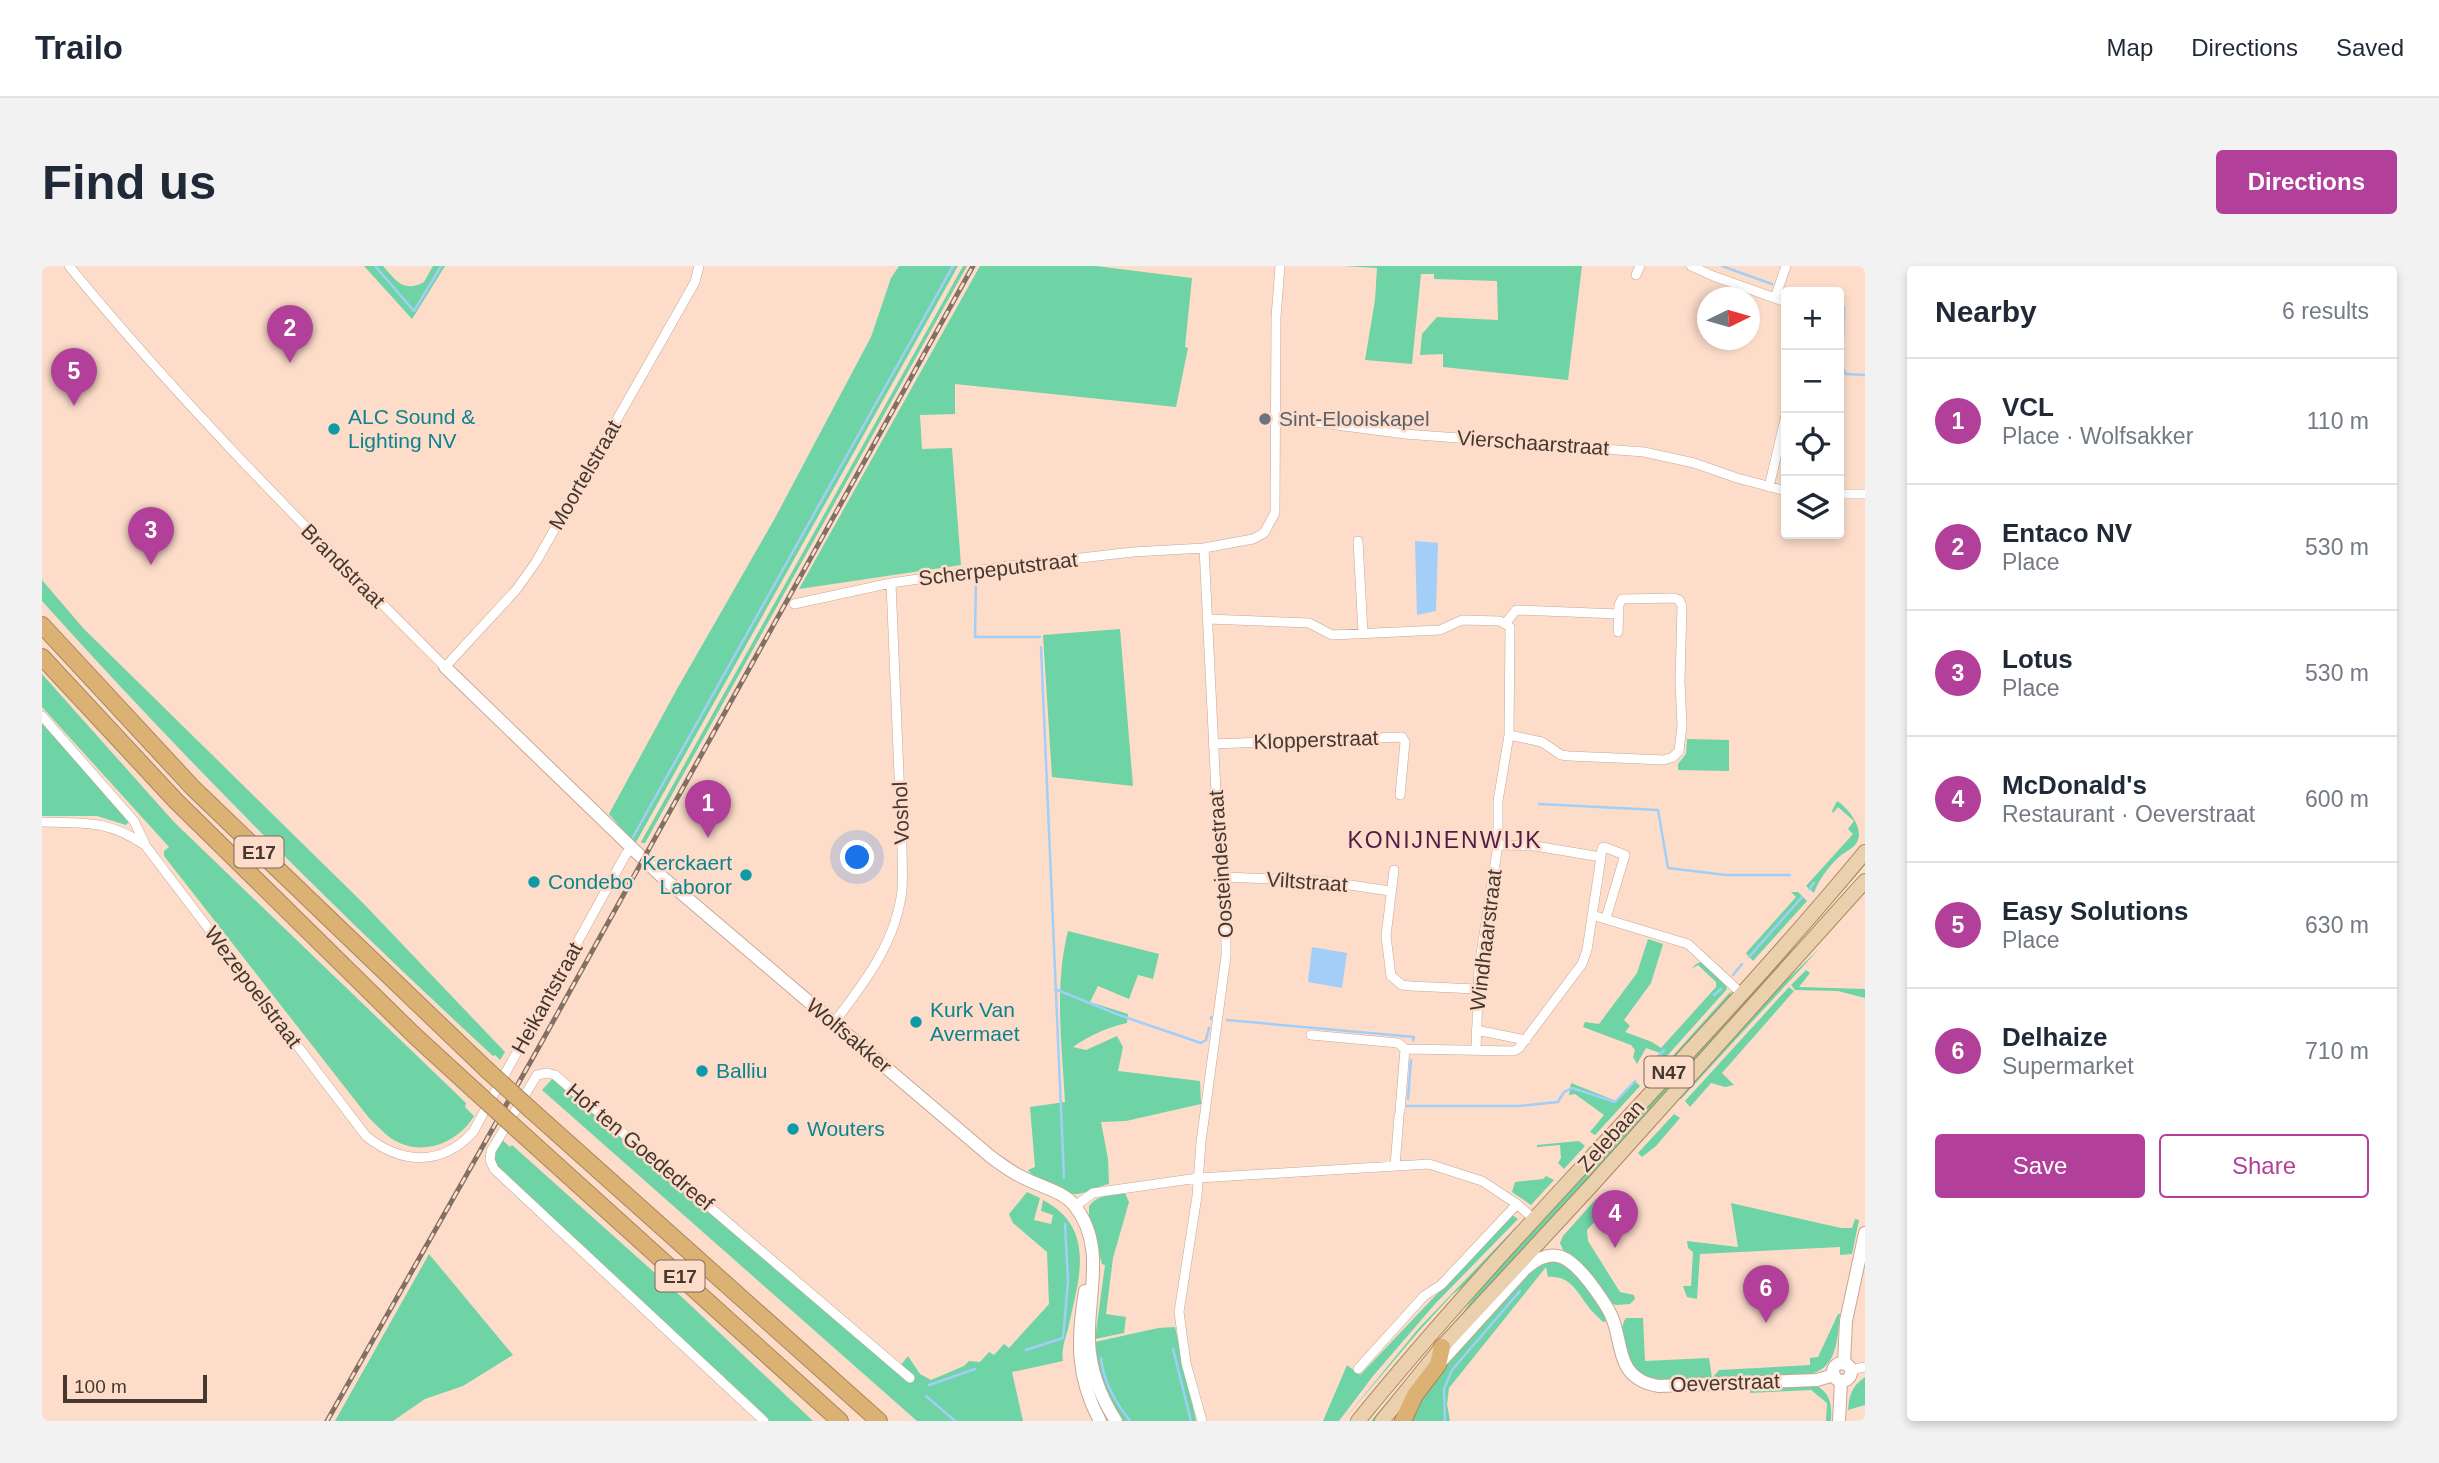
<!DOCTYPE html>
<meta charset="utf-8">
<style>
body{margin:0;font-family:Arial,sans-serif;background:#f2f2f3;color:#1f2937}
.controls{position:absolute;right:21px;top:21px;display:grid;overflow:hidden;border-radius:7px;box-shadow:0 4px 10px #0003}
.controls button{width:63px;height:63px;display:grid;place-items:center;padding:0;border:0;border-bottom:2px solid #e0e1e3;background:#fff;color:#1f2937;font:35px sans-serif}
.compass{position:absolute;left:1655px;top:21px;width:63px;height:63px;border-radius:50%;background:#fff;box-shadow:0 4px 10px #0003;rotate:85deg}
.scale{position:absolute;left:21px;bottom:18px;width:144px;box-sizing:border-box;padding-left:7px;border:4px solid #453830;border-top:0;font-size:19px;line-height:24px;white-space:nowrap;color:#453830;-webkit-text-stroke:5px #fdddca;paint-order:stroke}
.you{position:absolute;left:816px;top:592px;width:24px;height:24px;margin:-18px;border:5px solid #fff;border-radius:50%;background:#1a73e8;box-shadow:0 0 0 10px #1a73e833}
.badge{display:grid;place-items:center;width:46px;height:46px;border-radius:50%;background:#b23f99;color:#fff;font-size:23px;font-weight:700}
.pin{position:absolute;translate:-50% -58px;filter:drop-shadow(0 2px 4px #0008)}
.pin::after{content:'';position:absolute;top:37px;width:24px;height:21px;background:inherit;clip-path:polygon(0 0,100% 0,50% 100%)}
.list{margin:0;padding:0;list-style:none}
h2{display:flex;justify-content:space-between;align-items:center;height:91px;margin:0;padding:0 28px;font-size:30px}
h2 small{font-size:23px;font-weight:400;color:#747a83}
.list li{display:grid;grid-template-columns:46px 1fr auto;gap:21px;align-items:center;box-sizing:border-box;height:126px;padding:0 28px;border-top:2px solid #e0e1e3}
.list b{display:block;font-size:26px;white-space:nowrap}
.list p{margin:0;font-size:23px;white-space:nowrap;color:#747a83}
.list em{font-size:23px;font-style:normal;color:#747a83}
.actions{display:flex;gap:14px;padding:21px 28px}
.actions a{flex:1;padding:16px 0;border:2px solid #b23f99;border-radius:7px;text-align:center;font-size:24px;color:#b23f99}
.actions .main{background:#b23f99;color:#fff}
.icon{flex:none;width:38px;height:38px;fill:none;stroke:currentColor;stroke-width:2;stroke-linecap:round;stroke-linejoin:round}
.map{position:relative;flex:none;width:1823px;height:1155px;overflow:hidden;border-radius:7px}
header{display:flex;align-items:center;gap:42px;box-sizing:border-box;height:98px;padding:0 35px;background:#fff;border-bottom:2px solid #e0e1e3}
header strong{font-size:33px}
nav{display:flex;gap:38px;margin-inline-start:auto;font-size:24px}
.intro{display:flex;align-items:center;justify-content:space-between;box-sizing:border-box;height:168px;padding:0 42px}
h1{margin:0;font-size:49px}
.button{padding:18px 32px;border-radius:7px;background:#b23f99;color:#fff;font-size:24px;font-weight:700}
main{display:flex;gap:42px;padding:0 42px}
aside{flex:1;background:#fff;border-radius:7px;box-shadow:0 4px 10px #0003}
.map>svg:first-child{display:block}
.green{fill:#6ed3a5}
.water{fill:#a2cef8}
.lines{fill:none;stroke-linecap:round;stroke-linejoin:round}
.stream{stroke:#a2cef8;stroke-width:2.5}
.street-casing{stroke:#c6a795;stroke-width:10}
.secondary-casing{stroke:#c6a795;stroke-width:14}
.primary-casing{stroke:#a7875c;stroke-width:16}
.highway-casing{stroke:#a7875c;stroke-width:18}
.street{stroke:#fff;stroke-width:9}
.secondary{stroke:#fff;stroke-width:12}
.primary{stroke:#ead0ac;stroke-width:14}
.highway{stroke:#dcb174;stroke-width:16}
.rail-casing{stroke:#837064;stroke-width:5}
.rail{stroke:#fdddca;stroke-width:2.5;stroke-dasharray:8;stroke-linecap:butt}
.highway-bridge-casing{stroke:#a7875c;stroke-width:18;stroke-linecap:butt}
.highway-bridge{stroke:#dcb174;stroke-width:16}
.worship-dot{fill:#6b7280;stroke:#fdddca;stroke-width:2.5}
.culture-dot{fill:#0f9aa8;stroke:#fdddca;stroke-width:2.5}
.labels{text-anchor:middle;stroke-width:5;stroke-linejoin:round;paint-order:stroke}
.shield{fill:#fdddca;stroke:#7c6a5e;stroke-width:2}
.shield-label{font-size:19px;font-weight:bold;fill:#453830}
.culture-label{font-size:21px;fill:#0d838f;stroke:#fdddca;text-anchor:start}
.worship-label{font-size:21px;fill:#5b616d;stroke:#fdddca;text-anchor:start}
.street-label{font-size:21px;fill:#453830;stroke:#fdddca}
.neighbourhood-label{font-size:23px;letter-spacing:2px;fill:#531c47;stroke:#fdddca}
</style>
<header>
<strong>Trailo</strong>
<nav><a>Map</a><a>Directions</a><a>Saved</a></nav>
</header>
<div class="intro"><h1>Find us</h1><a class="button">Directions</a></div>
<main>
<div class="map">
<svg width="1823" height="1155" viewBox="0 0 1823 1155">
<rect width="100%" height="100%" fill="#fdddca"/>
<path class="green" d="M 322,0 L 341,0 C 354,15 362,27 382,16 L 391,0 L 403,0 L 370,53 Z
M 857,0 L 916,0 L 593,578 L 567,548 L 635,423 L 733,252 L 829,71 L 849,12 Z
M 921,0 L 925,0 L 603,577 L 600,577 L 599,576 Z
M 938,0 L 1054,0 L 1150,12 L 1143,81 L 1146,82 L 1134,141 L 913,118 L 913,148 L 878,149 L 880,183 L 910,182 L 919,299 L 757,323 Z
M 1302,0 L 1540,0 L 1526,114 L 1401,101 L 1401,88 L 1378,89 L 1380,68 L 1395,51 L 1456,54 L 1455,15 L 1392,13 L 1392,8 L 1379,8 L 1370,98 L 1323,94 L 1333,34 L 1335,2 Z
M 0,314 L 42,363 L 320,636 L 463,786 L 458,794 L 453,789 L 451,790 C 294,645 143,494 0,335 Z
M 1078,363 L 1091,520 L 1010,511 L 1001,369 Z
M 0,408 L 132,556 L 424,837 L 423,841 L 432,850 C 416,877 380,891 352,874 C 343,869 335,859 327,852 L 122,590 L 122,585 L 127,581 L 0,441 Z
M 0,457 L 86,553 L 87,556 L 84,559 L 55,550 L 0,550 Z
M 1645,473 L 1687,474 L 1687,505 L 1636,504 L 1636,498 L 1644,488 Z
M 1795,535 C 1805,541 1823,562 1815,576 C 1811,583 1804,585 1798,590 C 1787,600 1777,613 1772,627 L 1764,620 L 1811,568 L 1806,563 L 1812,555 L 1796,541 L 1791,547 L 1790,545 Z
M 1823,595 L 1823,599 C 1792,636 1758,670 1731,710 L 1363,1116 L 1332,1155 L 1329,1155 L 1422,1045 L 1439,1021 Z
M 1749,626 L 1756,626 L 1765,635 L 1711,695 L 1704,687 L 1754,631 Z
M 1026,665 L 1117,688 L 1111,713 L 1096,709 L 1087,733 L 1056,720 L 1048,736 L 1086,748 L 1085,757 C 1066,761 1046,770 1031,781 L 1044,784 L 1075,770 L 1081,781 L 1076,805 L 1158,815 L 1159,838 L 1084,855 L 1059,856 L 1066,893 L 1067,918 C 1056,920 1046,927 1035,928 C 1024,929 991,913 986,904 L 993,901 L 988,841 L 1023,836 C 1020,780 1012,721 1026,665 Z
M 1606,673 L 1621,678 L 1609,717 L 1582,754 L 1588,760 L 1583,766 L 1610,776 L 1619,782 L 1674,721 L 1674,716 L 1656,699 L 1650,703 L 1654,698 L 1659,696 L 1684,720 L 1685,723 L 1607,810 L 1602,805 L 1618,787 L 1604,782 L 1595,798 L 1591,791 L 1593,784 L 1589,779 L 1541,761 L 1543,756 L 1557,758 L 1595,707 Z
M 1777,683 L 1639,833 L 1637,832 L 1732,726 Z
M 1764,704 L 1768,707 L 1757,721 L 1823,723 L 1823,732 L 1796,725 L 1753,724 L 1749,719 Z
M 1747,721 L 1752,725 L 1680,807 L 1692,819 L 1683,821 L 1669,817 L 1648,841 L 1643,835 Z
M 1689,725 L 1688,730 L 1612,814 L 1610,813 Z
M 512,811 L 869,1117 L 872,1114 L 857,1101 L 866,1090 L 878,1108 L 889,1114 L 922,1100 L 927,1095 L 938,1096 L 947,1086 L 952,1089 L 962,1078 L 967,1082 L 1007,1038 L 1005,986 L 971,957 L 967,948 L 985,926 L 998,932 L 992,954 L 1009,958 L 1011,949 L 999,945 L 1001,934 C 1056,963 1036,1015 1026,1063 C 1023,1074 1019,1084 1021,1095 L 970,1106 L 981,1155 L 875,1155 L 500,824 Z
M 1593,815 L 1598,820 L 1553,869 L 1548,866 L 1562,849 L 1533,828 L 1527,829 L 1529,817 L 1574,835 Z
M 1632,848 L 1638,852 L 1614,880 L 1600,891 L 1596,887 Z
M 458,872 L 468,881 L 470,879 L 643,1034 L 771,1155 L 727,1155 L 462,911 L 449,892 Z
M 1537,875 L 1543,880 L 1522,903 L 1516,897 L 1519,892 L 1518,879 L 1495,881 L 1495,879 Z
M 1504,910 L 1512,914 L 1489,939 L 1470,926 L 1473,916 L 1501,913 Z
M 1083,927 L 1087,936 L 1071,992 L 1064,1048 L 1084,1051 L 1082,1067 L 1053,1073 L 1063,999 L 1060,998 L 1047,953 L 1047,940 C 1057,928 1069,929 1083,927 Z
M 1554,933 L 1560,938 L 1564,938 L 1565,942 L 1545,964 L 1546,975 L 1578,1026 L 1592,1029 L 1593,1033 L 1588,1038 L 1574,1039 L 1568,1037 L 1531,990 L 1522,986 L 1518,977 L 1521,970 Z
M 1689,937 L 1799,962 L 1810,962 L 1813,953 L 1817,954 L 1810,988 L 1798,989 L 1798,981 L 1658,988 L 1655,1033 L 1645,1031 L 1641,1020 L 1649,1020 L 1651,986 L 1646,982 L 1645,975 L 1696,981 Z
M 1470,949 L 1476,953 L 1393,1038 L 1331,1110 L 1297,1155 L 1281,1155 L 1305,1099 L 1318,1109 Z
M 1476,959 L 1431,1012 L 1410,1029 L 1377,1065 L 1301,1155 L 1376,1063 Z
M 387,988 L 471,1089 L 421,1120 L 383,1133 L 351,1155 L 293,1155 Z
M 1511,994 C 1539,1001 1553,1032 1566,1055 L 1561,1056 C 1556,1051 1550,1046 1545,1039 C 1534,1024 1527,1009 1506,1011 L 1504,1001 L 1407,1122 L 1405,1138 L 1408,1155 L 1369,1155 C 1394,1096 1447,1050 1490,1002 Z
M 1796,1048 L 1798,1048 C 1795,1074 1796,1105 1763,1109 L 1623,1115 C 1616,1114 1607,1113 1601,1109 C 1586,1100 1573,1066 1584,1052 L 1601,1052 L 1603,1095 L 1667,1092 L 1670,1112 L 1677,1104 L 1768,1099 L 1768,1092 L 1776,1091 Z
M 1133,1061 L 1154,1155 L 1078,1155 L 1058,1116 L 1051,1084 L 1054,1084 L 1053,1076 L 1116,1062 Z
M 1823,1111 L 1823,1139 L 1806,1144 C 1807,1129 1810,1120 1823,1111 Z
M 1774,1119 C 1789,1128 1790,1139 1789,1155 L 1784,1155 L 1785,1137 L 1769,1124 L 1708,1127 L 1709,1121 Z"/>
<path class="water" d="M 1373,275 L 1396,277 L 1394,345 L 1375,349 Z
M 1270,681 L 1305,687 L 1300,722 L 1266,716 Z"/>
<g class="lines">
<path class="stream" d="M 333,0 L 372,45 L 399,0
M 1680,0 L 1730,18
M 1744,22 L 1755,26
M 1797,40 L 1802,42 L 1800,101 L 1804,108 L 1823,109
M 934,312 L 933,371 L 998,371
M 999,381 L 1022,912
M 1497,538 L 1616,544 L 1626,602 L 1684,609 L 1748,609
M 591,571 L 911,0
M 1767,623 L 1772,617
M 1707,691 L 1760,631
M 1691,709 L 1700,698
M 1013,723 L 1077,749 L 1159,777 L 1164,774 L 1167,762
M 1672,729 L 1679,723
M 1169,753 L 1169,751
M 1185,754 L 1372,771 L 1371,774
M 1602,806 L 1622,784
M 1366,833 L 1369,794
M 1365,840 L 1476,840 L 1516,836 L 1522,826 L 1530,822 L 1573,836 L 1593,815
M 1131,1083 L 1149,1155
M 984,1084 L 1021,1072 L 1026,1016 L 1023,958
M 1059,1092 C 1061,1115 1074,1137 1088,1155
M 887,1119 L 933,1103
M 884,1130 L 913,1155
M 1403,1155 L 1402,1123 L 1410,1104 L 1478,1025"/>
<defs>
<path id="street" d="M 27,0 C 143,142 273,271 403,401 L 474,324 L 494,296 L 653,16 L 657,0
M 1649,0 L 1671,10 L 1744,36
M 1594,9 L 1598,0
M 1733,32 L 1744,0
M 1234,151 L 1363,168 L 1602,186 L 1652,197 L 1695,212 L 1744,225
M 1727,221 L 1744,149
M 1797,228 L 1823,228
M 1316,275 L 1321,367
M 752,338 L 849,317 L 967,300 L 1091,286 L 1162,282 L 1211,273 L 1222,267 L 1233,247 L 1234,51 L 1238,0
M 1166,353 L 1267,357 L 1290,369 L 1398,364 L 1420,354 L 1458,355 L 1468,361 L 1467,469 L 1456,535 L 1456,579 L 1437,701 L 1434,784
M 1463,358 L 1474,344 L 1577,348
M 0,450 L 92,555 L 103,578
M 1467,469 L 1500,476 L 1519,489 L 1527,490 L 1622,494 L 1631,491 L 1637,485 L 1640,460 L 1638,415 L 1640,340 L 1637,334 L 1632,332 L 1580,333 L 1577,339 L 1576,366
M 1171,478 L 1360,471 L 1363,476 L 1358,529
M 0,556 C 43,557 66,554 103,579 L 324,870 C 359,898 399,901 431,866 L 584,588 L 587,585 L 592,584
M 1559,591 L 1560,582 L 1562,581 L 1583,589 L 1564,652
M 1352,604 L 1344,670 L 1349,710 L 1360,719 L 1369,720 L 1434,723
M 1182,611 L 1281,615 L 1348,625
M 1550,649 L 1646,678 L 1699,727
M 791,758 C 822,717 854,677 860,624 C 861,610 860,595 860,581 L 849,317
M 1434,764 L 1484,774
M 1269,769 L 1356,777 L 1363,783 L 1472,785 L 1477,782 L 1540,698 L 1545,684 L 1559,591 L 1493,580 L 1456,579
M 1358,845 L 1363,783
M 1353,900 L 1357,850
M 1033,940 L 1051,927 L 1156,912 L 1387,898 L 1440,915 L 1475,938 L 1493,954
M 1316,1103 L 1382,1030 L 1399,1019 L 1475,938
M 1809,1104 L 1823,1101
M 722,1155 L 452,903 L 448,894 L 449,885 L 495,809 L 505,807 L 513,809 L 868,1112
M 1160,1155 L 1144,1097 L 1137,1046 L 1155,930 L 1159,876 L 1184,690 L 1184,647 L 1175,546 L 1162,282"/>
<path id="secondary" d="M 403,401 L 618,609 L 949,891 C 959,898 969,906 980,911 C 996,920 1021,925 1032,939 C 1065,980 1045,1028 1047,1075 C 1048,1105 1058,1130 1074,1155
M 1043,1025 C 1035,1073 1034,1111 1058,1155
M1791 1106a9 9 0 1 1 18 0a9 9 0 1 1-18 0Z
M 1802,1098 L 1804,1055 L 1823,967
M 1396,1099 L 1483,1003 C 1512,977 1529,992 1549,1018 C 1556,1028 1564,1038 1569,1049 C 1577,1065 1576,1086 1585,1101 C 1592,1113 1604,1118 1617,1120 L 1775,1114 L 1792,1109
M 1797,1155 L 1799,1115"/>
<path id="primary" d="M 1316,1155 C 1476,958 1661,782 1823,586
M 1340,1155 L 1400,1081 L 1549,920 L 1823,615"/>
<path id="highway" d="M 0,359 L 151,522 L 444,803
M 0,391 L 134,535 L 372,769 L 432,824
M 489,844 L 837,1155
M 477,865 L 798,1155
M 1361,1155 L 1373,1129 L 1396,1099 L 1400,1081"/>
</defs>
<use href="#street" class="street-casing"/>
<use href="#secondary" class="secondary-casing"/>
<use href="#primary" class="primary-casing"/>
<use href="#highway" class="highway-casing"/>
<use href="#street" class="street"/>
<use href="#secondary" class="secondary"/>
<use href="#primary" class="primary"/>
<use href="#highway" class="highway"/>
<defs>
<path id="rail" d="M 285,1155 L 493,788 L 931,0"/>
</defs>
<use href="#rail" class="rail-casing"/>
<use href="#rail" class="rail"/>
<defs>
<path id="highway-bridge" d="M 444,803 L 489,844
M 432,824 L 477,865"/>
</defs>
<use href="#highway-bridge" class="highway-bridge-casing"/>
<use href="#highway-bridge" class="highway-bridge"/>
</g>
<circle class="worship-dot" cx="1223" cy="153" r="7"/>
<g class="culture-dot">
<circle cx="292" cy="163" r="7"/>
<circle cx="704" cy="609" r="7"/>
<circle cx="492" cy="616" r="7"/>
<circle cx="874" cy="756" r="7"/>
<circle cx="660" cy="805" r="7"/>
<circle cx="751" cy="863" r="7"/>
</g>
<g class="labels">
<g class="shield">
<rect x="192.5" y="570.5" width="49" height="31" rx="5"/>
<rect x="1602.5" y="790.5" width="49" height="31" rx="5"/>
<rect x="613.5" y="994.5" width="49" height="31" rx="5"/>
</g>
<g class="shield-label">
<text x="217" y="593">E17</text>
<text x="1627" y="813">N47</text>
<text x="638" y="1017">E17</text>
</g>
<g class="culture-label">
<text x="306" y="158">ALC Sound &amp;<tspan x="306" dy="24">Lighting NV</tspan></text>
<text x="690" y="604" text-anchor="end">Kerckaert<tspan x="690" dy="24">Laboror</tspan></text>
<text x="506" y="623">Condebo</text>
<text x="888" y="751">Kurk Van<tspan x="888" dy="24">Avermaet</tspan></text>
<text x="674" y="812">Balliu</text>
<text x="765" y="870">Wouters</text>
</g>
<g class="worship-label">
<text x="1237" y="160">Sint-Elooiskapel</text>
</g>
<g class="street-label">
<text transform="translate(1491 177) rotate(4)" y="7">Vierschaarstraat</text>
<text transform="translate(543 209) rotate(-60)" y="7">Moortelstraat</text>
<text transform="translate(301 300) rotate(45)" y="7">Brandstraat</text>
<text transform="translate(956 303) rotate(-7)" y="7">Scherpeputstraat</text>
<text transform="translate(1274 474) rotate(-2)" y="7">Klopperstraat</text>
<text transform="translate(859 547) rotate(-92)" y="7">Voshol</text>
<text transform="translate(1179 598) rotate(-94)" y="7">Oosteindestraat</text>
<text transform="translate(1265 616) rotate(4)" y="7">Viltstraat</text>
<text transform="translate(1444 674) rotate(-83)" y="7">Windhaarstraat</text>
<text transform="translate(211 721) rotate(53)" y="7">Wezepoelstraat</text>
<text transform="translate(505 732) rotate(-61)" y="7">Heikantstraat</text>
<text transform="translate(807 770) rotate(40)" y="7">Wolfsakker</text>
<text transform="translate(1569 870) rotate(-48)" y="7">Zelebaan</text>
<text transform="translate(598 881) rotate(40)" y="7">Hof ten Goededreef</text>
<text transform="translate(1683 1117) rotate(-2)" y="7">Oeverstraat</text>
</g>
<g class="neighbourhood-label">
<text x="1403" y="582">KONIJNENWIJK</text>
</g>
</g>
</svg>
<div class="controls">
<button>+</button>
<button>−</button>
<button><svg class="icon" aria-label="locate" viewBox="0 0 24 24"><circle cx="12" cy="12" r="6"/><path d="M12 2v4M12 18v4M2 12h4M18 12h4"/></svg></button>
<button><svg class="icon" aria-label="layers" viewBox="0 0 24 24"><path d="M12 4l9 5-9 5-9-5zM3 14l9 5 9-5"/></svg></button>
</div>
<svg class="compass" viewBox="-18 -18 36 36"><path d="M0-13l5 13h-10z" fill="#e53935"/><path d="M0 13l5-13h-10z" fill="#747a83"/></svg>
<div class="scale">100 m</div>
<div class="you"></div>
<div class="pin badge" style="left:666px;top:572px">1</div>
<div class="pin badge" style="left:248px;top:97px">2</div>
<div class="pin badge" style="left:109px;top:299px">3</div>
<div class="pin badge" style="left:1573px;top:982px">4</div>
<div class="pin badge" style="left:32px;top:140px">5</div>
<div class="pin badge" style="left:1724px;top:1057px">6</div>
</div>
<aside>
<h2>Nearby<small>6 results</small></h2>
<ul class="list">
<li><span class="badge">1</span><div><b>VCL</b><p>Place · Wolfsakker</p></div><em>110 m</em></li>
<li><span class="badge">2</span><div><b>Entaco NV</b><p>Place</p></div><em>530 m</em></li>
<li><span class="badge">3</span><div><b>Lotus</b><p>Place</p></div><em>530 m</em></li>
<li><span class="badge">4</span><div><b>McDonald's</b><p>Restaurant · Oeverstraat</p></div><em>600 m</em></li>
<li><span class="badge">5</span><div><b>Easy Solutions</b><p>Place</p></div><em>630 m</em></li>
<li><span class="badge">6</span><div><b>Delhaize</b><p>Supermarket</p></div><em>710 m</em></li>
</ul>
<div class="actions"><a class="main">Save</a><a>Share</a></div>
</aside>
</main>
